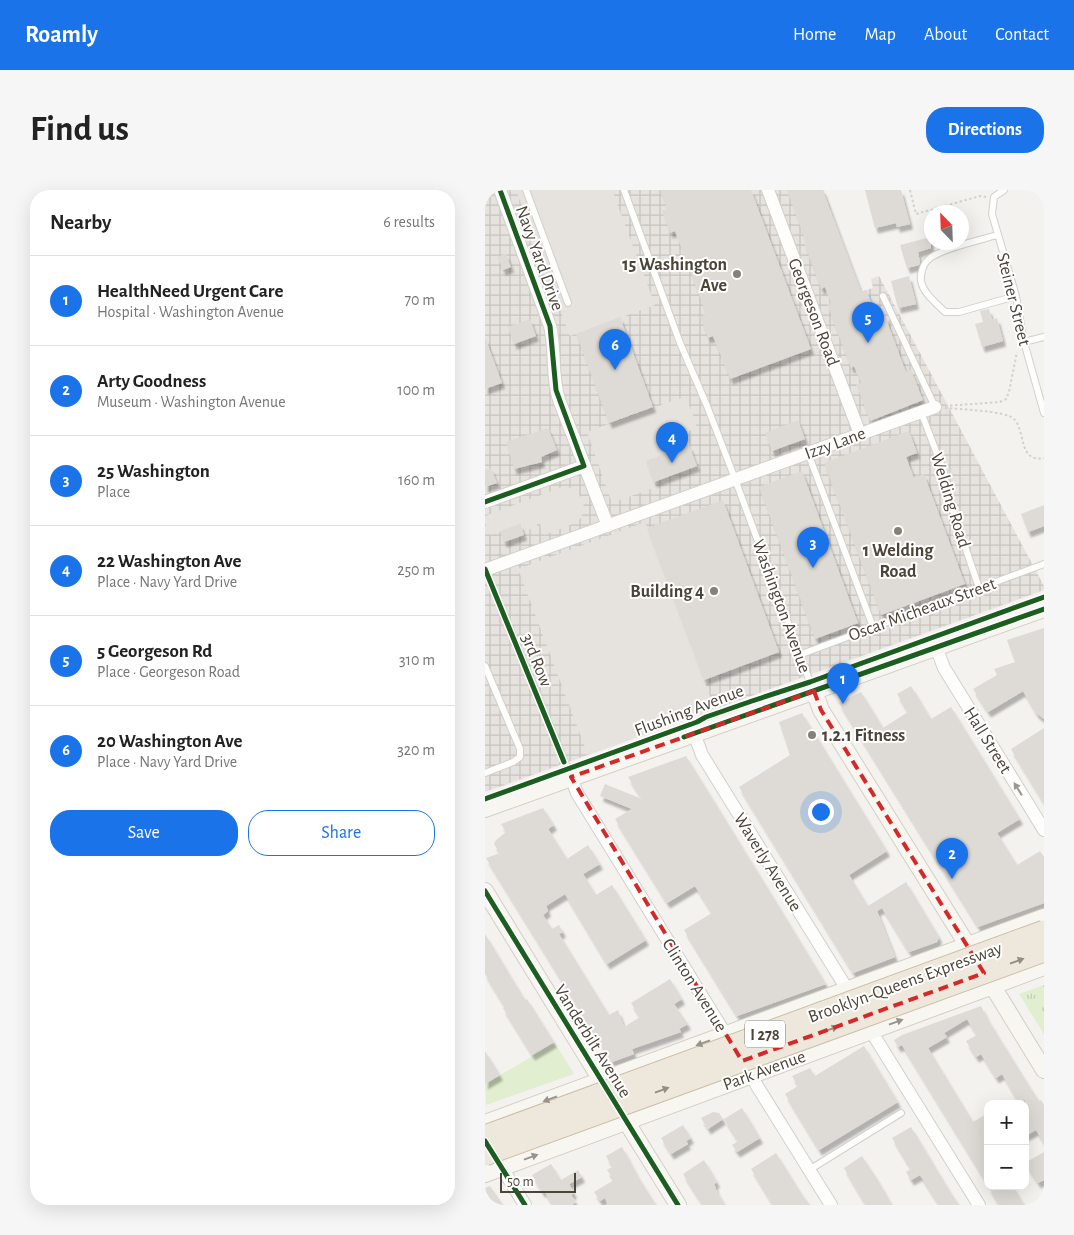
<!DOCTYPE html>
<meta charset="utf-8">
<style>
body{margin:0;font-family:"Alegreya Sans",sans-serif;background:#f6f6f6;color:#222}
.controls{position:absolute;right:15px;bottom:15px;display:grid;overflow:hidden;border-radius:10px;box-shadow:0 5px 20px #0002}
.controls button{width:45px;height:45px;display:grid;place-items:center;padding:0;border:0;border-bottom:1px solid #e0e0e0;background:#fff;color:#222;font:25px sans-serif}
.compass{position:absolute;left:439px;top:15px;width:45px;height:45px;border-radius:50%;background:#fff;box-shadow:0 5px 20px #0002;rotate:337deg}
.scale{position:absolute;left:15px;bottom:12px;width:76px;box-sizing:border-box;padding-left:5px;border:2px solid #4b4439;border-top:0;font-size:14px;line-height:18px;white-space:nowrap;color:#4b4439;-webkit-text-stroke:4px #fff;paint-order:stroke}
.you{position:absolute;left:335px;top:621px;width:18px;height:18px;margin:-12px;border:4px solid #fff;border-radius:50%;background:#1a73e8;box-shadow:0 0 0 8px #1a73e833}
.badge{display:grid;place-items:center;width:32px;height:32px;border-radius:50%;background:#1a73e8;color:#fff;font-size:16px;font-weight:700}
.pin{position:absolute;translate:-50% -41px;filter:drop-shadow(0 1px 2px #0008)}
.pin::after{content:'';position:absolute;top:26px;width:18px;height:15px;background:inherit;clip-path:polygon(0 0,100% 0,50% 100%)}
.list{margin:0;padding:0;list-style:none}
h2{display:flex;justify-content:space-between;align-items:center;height:65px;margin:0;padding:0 20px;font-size:21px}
h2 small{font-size:16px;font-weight:400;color:#767676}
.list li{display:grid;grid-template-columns:32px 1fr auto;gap:15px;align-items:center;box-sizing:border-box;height:90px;padding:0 20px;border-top:1px solid #e0e0e0}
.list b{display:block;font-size:19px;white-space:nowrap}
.list p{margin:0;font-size:16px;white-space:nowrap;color:#767676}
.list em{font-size:16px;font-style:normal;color:#767676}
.actions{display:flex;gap:10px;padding:15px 20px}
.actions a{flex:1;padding:11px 0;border:1px solid #1a73e8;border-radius:20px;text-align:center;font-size:18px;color:#1a73e8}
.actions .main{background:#1a73e8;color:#fff}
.map{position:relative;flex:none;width:559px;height:1015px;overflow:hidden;border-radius:20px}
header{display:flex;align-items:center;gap:30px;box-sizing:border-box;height:70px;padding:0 25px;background:#1a73e8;color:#fff}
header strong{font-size:24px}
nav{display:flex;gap:28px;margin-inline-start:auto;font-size:18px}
.intro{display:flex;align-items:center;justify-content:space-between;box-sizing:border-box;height:120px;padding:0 30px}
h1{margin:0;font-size:35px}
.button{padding:12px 22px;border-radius:20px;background:#1a73e8;color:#fff;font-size:18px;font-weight:700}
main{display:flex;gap:30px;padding:0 30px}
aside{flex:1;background:#fff;border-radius:20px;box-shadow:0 5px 20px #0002}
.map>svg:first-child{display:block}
.industrial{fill:url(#industrial-grid)}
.green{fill:#e1eecf}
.park{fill:url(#park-tufts)}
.parking{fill:#e6e3df}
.building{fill:#dedbd6;filter:url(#shadow)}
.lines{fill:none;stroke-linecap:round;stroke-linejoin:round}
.service-casing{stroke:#d2d0cb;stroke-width:8}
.minor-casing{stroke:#d2d0cb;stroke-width:14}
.secondary-casing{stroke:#d3cfc5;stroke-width:18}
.path{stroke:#d3d2cc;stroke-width:2;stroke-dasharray:2.5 2.5;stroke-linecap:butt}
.service{stroke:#fdfdfc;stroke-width:6}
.minor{stroke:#fdfdfc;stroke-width:12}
.secondary{stroke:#f7f6f1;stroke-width:16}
.motorway-bridge-casing{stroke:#ccbfa9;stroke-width:23;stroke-linecap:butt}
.motorway-bridge{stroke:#ede8db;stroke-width:21}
.cycleway-casing{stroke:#fff;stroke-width:8}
.cycleway{stroke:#1b5e20;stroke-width:5}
.oneway{fill:#9b9791}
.oneway2{fill:#948e82}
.oneway3{fill:#98948c}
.marked{fill:none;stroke:#d62828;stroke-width:4;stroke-dasharray:10 6;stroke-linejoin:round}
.poi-dot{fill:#868178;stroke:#fff;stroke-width:2}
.labels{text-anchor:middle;stroke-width:4;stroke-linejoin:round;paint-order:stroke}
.shield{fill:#fff;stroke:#817c74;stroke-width:1}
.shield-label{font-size:16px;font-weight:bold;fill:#4b4439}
.street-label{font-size:18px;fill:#4b4439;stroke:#fff}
.poi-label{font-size:18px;font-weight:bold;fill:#4b4439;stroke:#fff;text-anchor:end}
</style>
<header>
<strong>Roamly</strong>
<nav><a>Home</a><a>Map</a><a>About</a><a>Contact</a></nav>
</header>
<div class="intro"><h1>Find us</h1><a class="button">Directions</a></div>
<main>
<aside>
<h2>Nearby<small>6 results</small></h2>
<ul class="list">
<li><span class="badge">1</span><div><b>HealthNeed Urgent Care</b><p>Hospital · Washington Avenue</p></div><em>70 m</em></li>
<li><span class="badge">2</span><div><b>Arty Goodness</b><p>Museum · Washington Avenue</p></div><em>100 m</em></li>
<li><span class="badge">3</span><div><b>25 Washington</b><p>Place</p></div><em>160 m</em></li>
<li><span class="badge">4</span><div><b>22 Washington Ave</b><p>Place · Navy Yard Drive</p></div><em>250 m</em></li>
<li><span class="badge">5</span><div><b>5 Georgeson Rd</b><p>Place · Georgeson Road</p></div><em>310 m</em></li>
<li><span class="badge">6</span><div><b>20 Washington Ave</b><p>Place · Navy Yard Drive</p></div><em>320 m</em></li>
</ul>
<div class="actions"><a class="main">Save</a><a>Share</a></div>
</aside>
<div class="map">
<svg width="559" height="1015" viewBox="0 0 559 1015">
<defs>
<pattern id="industrial-grid" width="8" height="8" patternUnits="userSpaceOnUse" patternTransform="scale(1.25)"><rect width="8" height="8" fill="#e6e2de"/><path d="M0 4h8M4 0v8" fill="none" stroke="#c7c3bf"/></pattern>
<pattern id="park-tufts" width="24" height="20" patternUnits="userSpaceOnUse" patternTransform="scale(1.25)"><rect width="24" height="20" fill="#e1eecf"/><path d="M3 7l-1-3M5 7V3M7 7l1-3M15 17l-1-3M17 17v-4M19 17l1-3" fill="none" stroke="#c3cdb2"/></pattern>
<filter id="shadow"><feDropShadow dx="3" dy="5.5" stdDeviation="1" flood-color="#0004"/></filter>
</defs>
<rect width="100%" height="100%" fill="#f4f2ee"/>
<path class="industrial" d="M 0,0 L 339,0 L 375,102 L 388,98 L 386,89 L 394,86 L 559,396 L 559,400 L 0,602 Z"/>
<path class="green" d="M 70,853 L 89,884 L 1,915 L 0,894 Z"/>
<path class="park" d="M 559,795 L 559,844 L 534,804 Z"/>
<path class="parking" d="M 31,0 L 127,0 L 170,115 L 85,146 Z
M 201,206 L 212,237 L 200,243 L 204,255 L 161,271 L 171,297 L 127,313 L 102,242 Z
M 77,297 L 87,298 L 93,303 L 98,311 L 99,318 L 96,328 L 88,334 L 59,345 L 52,327 L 49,329 L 53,337 L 39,341 L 35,334 L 5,345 L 0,333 L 0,326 Z
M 160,332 L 230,519 L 103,565 L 33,379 Z"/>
<path class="building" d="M 175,0 L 266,0 L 326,159 L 245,189 L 228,146 L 223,148 L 215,127 L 221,124 L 190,41 L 185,43 L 177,21 L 182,19 Z
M 302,0 L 338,0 L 376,102 L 381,100 L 393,129 L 400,126 L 421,182 L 426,180 L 438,210 L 385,231 L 371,194 L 376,193 L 369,176 L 366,178 L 342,114 L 346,113 L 340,97 L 336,99 L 319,53 L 321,53 Z
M 380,0 L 416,0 L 425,34 L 412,37 L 411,33 L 390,38 Z
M 446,47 L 446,58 L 433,62 L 435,72 L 434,75 L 422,78 L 415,55 Z
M 21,64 L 26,77 L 18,80 L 12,67 Z
M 424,86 L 431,114 L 413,118 L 406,91 Z
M 504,119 L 507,130 L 512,128 L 518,151 L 497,157 L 490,134 L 498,132 L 495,121 Z
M 135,127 L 168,217 L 124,233 L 91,144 Z
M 45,129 L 51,146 L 29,154 L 23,137 Z
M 0,147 L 17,193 L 0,199 Z
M 313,230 L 320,249 L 287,261 L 280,243 Z
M 63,238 L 72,260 L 56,267 L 57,272 L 29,279 L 21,252 Z
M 424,241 L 432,263 L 421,267 L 429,288 L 439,284 L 480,394 L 396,425 L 339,273 Z
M 204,255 L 212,276 L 169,292 L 161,271 Z
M 6,278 L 12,293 L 0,297 L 0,280 Z
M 317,281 L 373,433 L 330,449 L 274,297 Z
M 238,310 L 294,462 L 219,490 L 162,338 Z
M 559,315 L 559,336 L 543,342 L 536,324 Z
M 35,334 L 39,345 L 19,352 L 15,341 Z
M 559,438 L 559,529 L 551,523 L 538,501 L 503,522 L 488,499 L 512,485 L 509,479 L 530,472 L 522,450 Z
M 426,496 L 446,529 L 466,517 L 535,629 L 512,643 L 532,675 L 555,661 L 559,667 L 559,713 L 493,737 L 354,513 L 376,502 L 398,538 L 423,522 L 412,504 Z
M 317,523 L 402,661 L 364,685 L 383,716 L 421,692 L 454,747 L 452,752 L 424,762 L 397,718 L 392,721 L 410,767 L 368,783 L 254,597 L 305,565 L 294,532 Z
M 559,538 L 559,613 L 526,559 Z
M 201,566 L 288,707 L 341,794 L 252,826 L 199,740 L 227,723 L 210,696 L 182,713 L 130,629 L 147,619 L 115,606 L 120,594 L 157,609 L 143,587 Z
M 58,618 L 69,635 L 63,639 L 82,669 L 103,655 L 115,674 L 98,684 L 111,705 L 127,695 L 161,750 L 122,774 L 80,704 L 61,716 L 63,721 L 58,725 L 67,739 L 74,735 L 78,742 L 74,744 L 124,825 L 133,820 L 139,837 L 155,827 L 146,813 L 185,789 L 197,809 L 189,814 L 203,834 L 194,839 L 196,842 L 147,859 L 149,864 L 127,872 L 1,668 L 15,663 L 9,654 L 11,650 L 21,642 L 16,634 Z
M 0,744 L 40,810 L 42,809 L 69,852 L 47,865 L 18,818 L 20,817 L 0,784 Z
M 496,816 L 502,828 L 541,891 L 554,911 L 556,910 L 559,915 L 559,953 L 551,940 L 540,946 L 540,910 L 534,913 L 517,884 L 511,888 L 496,864 L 491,867 L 481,851 L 492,845 L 482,829 L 459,843 L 462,847 L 443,858 L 488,932 L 503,923 L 503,995 L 417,855 L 413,857 L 409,850 L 417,845 Z
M 379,856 L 413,912 L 334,960 L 300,904 L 313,896 L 307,886 L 325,878 L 330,886 Z
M 0,861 L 15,885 L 0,894 Z
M 257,918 L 275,948 L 252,962 L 247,955 L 253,951 L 239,929 Z
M 228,922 L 234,923 L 238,929 L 223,939 L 216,928 Z
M 198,935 L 206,948 L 201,951 L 203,954 L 186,964 L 176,948 Z
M 426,937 L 464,1000 L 474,1015 L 454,1015 L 435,985 L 426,990 L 421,982 L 426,979 L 407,948 Z
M 137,957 L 152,985 L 171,1015 L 123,1015 L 120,1008 L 115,1011 L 109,1002 L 129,990 L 122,980 L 127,977 L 121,966 Z
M 559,962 L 559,990 L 553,993 L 540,973 Z
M 291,963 L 316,1003 L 325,1015 L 288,1015 L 266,979 Z
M 377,966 L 392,989 L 407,1015 L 381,1015 L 363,985 L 359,978 Z
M 219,970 L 232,992 L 229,994 L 231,998 L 230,998 L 240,1015 L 218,1015 L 198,984 Z
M 66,974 L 76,990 L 93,980 L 97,987 L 84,994 L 89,1003 L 86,1005 L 91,1012 L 87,1015 L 68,1015 L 59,1001 L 57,1002 L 47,985 Z
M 5,996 L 18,1015 L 0,1015 L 0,998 Z
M 503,996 L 528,996 L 539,1015 L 514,1015 Z"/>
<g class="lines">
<defs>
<path id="service" d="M 41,0 L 83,113
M 139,0 L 195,153 L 222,216 L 247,281 L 325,492
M 519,0 L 509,7 L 507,24 L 531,106 L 539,152 L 559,223
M 512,45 C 496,50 453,59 443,70 C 438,74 435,85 436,91 C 438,103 452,114 460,122 L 474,122 L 531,106
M 398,106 L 450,217
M 539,152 L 559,147
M 436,222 L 459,282 L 460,296 L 464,309 L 494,398
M 323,263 L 388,437
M 0,379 L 86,587
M 314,465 L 559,374
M 0,476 L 35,559 L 35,567 L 28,572 L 0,583
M 324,980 L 416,923"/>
<path id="minor" d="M 15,0 L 65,136 C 71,160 66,185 74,210 L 123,336
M 283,0 L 375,244
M 0,312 L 99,276
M 0,380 L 450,217
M 451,457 L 459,478 L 559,640
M 209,543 L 217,565 L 362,799
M 86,587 L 92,603 L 244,850
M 386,841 L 494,1015
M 261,878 L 346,1015
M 12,970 L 40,1015"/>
<path id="secondary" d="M 329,501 L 336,520 L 488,764
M 0,619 L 559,419
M 0,701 L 121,898
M 502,787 L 559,880
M 136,923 L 193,1015
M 0,933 L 559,727
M 0,984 L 559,777"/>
</defs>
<use href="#service" class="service-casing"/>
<use href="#minor" class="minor-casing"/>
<use href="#secondary" class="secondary-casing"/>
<path class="path" d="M 425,0 L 431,24 L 495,6 L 502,7
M 460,216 L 515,212 L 521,209 L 524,202 L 532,162
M 460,218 C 473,219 522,221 529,229 C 541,241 533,273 559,268"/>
<use href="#service" class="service"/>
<use href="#minor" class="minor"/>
<use href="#secondary" class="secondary"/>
<defs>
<path id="motorway-bridge" d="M 0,946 L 559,741
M 0,965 L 559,761"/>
</defs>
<use href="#motorway-bridge" class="motorway-bridge-casing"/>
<use href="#motorway-bridge" class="motorway-bridge"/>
<defs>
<path id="cycleway" d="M 0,312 L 99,276 L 71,200 L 65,136 L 15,0
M 0,379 L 79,572
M 199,547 L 559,419
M 0,609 L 212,532 L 221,527 L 267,511 L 325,492 L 559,407
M 0,701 L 193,1015
M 0,951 L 40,1015"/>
</defs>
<use href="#cycleway" class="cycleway-casing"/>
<use href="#cycleway" class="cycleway"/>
</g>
<defs><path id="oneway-solid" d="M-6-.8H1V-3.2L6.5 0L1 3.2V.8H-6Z" transform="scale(1.25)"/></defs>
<use class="oneway" href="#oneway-solid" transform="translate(533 599) rotate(-122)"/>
<g class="oneway2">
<use href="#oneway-solid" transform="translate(532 771) rotate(-20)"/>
<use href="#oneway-solid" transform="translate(346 839) rotate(-20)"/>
<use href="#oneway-solid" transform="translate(177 900) rotate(-20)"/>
</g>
<g class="oneway3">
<use href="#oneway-solid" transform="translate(411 832) rotate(-20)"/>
<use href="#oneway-solid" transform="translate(218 853) rotate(160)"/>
<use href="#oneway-solid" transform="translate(65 909) rotate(160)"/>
<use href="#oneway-solid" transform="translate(46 967) rotate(-20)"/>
</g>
<path class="marked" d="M 329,501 L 336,520 L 499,783 L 257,871 L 86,587 Z"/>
<g class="poi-dot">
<circle cx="252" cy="84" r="5"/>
<circle cx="413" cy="341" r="5"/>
<circle cx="229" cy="401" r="5"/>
<circle cx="327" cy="545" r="5"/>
</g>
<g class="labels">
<rect class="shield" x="260" y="830.5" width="40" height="27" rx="4"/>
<g class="shield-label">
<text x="280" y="850">I 278</text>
</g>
<g class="street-label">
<text transform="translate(55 68) rotate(70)" y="6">Navy Yard Drive</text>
<text transform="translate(529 109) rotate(76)" y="6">Steiner Street</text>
<text transform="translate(329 122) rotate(69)" y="6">Georgeson Road</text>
<text transform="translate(350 253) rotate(-20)" y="6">Izzy Lane</text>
<text transform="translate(466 310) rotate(73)" y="6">Welding Road</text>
<text transform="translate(297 416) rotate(70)" y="6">Washington Avenue</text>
<text transform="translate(437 419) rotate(-20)" y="6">Oscar Micheaux Street</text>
<text transform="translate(52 470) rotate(68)" y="6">3rd Row</text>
<text transform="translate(204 520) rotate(-21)" y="6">Flushing Avenue</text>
<text transform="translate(503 550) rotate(58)" y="6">Hall Street</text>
<text transform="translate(283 672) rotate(58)" y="6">Waverly Avenue</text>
<text transform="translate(420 792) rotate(-20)" y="6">Brooklyn-Queens Expressway</text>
<text transform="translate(210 795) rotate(58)" y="6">Clinton Avenue</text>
<text transform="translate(108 851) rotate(58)" y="6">Vanderbilt Avenue</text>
<text transform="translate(279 880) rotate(-20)" y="6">Park Avenue</text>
</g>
<g class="poi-label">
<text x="242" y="80">15 Washington<tspan x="242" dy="21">Ave</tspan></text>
<text x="413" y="366" text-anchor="middle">1 Welding<tspan x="413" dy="21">Road</tspan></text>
<text x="219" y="407">Building 4</text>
<text x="337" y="551" text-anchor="start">1.2.1 Fitness</text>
</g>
</g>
</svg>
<div class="controls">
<button>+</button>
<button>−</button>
</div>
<svg class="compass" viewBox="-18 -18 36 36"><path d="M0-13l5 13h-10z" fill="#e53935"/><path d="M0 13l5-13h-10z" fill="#767676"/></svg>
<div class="scale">50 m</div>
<div class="you"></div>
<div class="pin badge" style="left:358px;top:514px">1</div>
<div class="pin badge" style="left:467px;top:689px">2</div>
<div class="pin badge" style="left:328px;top:378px">3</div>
<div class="pin badge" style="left:187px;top:273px">4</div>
<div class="pin badge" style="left:383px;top:153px">5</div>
<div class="pin badge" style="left:130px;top:180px">6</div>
</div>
</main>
